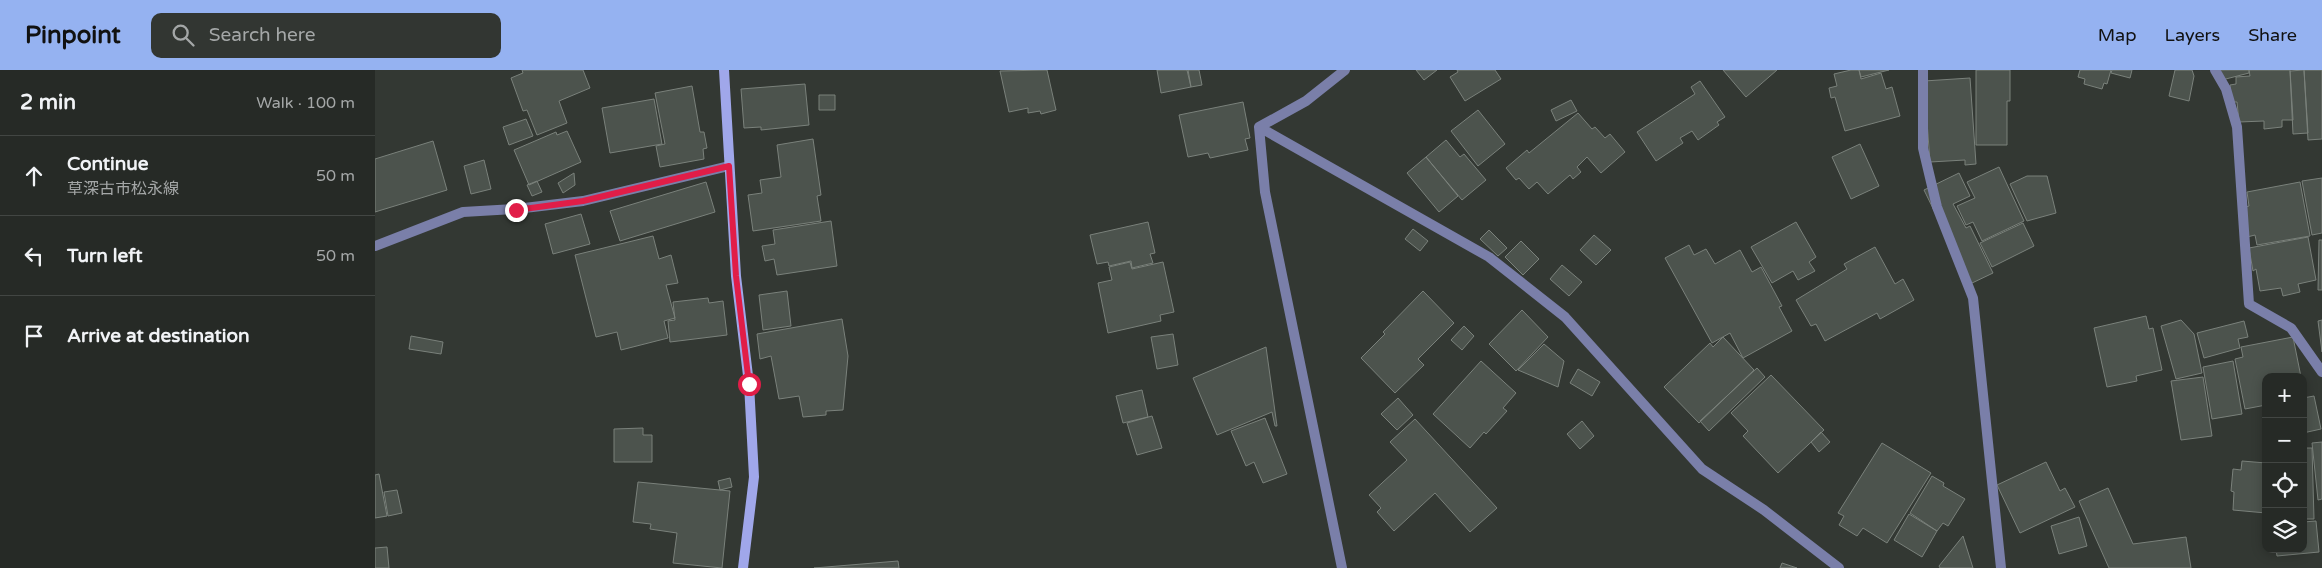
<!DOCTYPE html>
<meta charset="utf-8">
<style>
body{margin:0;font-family:"Varela Round","Noto Sans JP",sans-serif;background:#323632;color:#f1f3f6}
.controls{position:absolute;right:15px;bottom:15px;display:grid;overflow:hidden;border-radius:10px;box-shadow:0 2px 12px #0003}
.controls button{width:45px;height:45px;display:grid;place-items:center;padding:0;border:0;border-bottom:1px solid #424643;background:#262a26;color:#f1f3f6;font:25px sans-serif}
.stop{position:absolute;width:15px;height:15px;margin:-11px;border:4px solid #e11d48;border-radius:50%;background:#fff}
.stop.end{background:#e11d48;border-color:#fff;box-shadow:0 1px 5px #0008}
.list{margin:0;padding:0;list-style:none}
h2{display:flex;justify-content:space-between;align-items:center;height:65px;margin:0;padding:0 20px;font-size:21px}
h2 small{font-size:16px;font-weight:400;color:#a4a7a7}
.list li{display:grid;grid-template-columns:32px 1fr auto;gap:15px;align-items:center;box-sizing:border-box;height:80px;padding:0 20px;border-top:1px solid #424643}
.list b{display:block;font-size:19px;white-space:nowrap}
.list p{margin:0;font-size:16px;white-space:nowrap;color:#a4a7a7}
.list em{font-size:16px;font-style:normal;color:#a4a7a7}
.icon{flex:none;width:28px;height:28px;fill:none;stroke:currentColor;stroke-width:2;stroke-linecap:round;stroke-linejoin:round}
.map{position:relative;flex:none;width:1947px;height:498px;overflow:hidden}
header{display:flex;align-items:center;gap:30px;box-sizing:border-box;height:70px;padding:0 25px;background:#95b2f1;color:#111}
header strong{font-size:24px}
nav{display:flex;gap:28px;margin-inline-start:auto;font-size:18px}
.search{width:350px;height:45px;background:#323632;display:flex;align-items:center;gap:12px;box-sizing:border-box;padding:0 18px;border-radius:10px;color:#a4a7a7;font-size:19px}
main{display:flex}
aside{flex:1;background:#262a26}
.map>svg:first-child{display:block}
.building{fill:#4c534d;stroke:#7a817b}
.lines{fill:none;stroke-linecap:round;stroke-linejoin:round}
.street{stroke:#7a7fa9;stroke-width:10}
.secondary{stroke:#a0a7ea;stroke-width:10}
.route{stroke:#e11d48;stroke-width:6}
</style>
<header>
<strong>Pinpoint</strong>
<div class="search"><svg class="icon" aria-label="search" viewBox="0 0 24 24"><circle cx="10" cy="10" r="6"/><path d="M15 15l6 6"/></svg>Search here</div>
<nav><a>Map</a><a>Layers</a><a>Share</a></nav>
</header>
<main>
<aside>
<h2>2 min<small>Walk · 100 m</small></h2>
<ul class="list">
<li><svg class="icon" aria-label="ahead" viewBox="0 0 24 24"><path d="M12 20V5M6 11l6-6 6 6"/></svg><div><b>Continue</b><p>草深古市松永線</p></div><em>50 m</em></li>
<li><svg class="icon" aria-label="left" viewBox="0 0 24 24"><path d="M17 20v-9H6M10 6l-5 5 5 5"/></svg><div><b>Turn left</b></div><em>50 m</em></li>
<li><svg class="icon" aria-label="arrive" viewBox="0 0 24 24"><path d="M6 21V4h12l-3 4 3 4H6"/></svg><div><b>Arrive at destination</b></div></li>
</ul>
</aside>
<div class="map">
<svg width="1947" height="498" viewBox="0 0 1947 498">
<rect width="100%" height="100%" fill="#333833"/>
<path class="building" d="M 147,0 L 208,0 L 215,18 L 184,31 L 192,53 L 162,65 L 152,40 L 148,41 L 136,8 L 148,3 Z
M 672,0 L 681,40 L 666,44 L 665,41 L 653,43 L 653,38 L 634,42 L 625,1 Z
M 782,0 L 812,0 L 816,17 L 786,23 Z
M 813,0 L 824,0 L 827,15 L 816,17 Z
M 1041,0 L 1062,0 L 1049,10 Z
M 1082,0 L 1120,0 L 1126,9 L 1090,31 L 1075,7 L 1083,2 Z
M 1348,0 L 1402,0 L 1371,27 Z
M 1476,0 L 1484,0 L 1486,9 L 1506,3 L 1511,19 L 1517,17 L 1525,46 L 1470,61 L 1460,27 L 1456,28 L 1454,18 L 1462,16 L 1459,4 Z
M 1484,0 L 1514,0 L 1486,7 Z
M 1601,0 L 1635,0 L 1635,31 L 1632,31 L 1632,75 L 1601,75 Z
M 1705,0 L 1736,0 L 1732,14 L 1729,13 L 1727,19 L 1709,14 L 1710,9 L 1703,7 Z
M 1737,0 L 1757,0 L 1755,8 L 1736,3 Z
M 1800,0 L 1817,0 L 1819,6 L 1814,31 L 1794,26 Z
M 1840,0 L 1874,0 L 1874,3 L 1843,11 Z
M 1874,0 L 1915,0 L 1918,50 L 1907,50 L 1907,57 L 1889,59 L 1889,51 L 1864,52 L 1862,32 L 1856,32 L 1855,15 L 1861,14 L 1861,7 L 1875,6 Z
M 1929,0 L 1947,0 L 1947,69 L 1933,70 Z
M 1929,0 L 1933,63 L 1918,64 L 1915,1 Z
M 1595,8 L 1601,94 L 1590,95 L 1590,90 L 1555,92 L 1549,11 Z
M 1325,11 L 1350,47 L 1342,52 L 1344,55 L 1323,70 L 1317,61 L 1305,68 L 1308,73 L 1281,91 L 1262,62 L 1320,24 L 1316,17 Z
M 430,14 L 434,55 L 386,60 L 386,57 L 369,58 L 366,19 Z
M 317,16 L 325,62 L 329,62 L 332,78 L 328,79 L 329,89 L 285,97 L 281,76 L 290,74 L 280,23 Z
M 444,25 L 460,25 L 460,40 L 444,40 Z
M 279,29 L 287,74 L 235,83 L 227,38 Z
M 1196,30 L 1202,41 L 1181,51 L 1176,40 Z
M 868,32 L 875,68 L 870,69 L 873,80 L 835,88 L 833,83 L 813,87 L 804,45 Z
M 1103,40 L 1130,74 L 1103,96 L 1076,61 Z
M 1203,43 L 1217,59 L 1220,57 L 1230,68 L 1235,64 L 1250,82 L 1226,103 L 1212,87 L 1202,97 L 1206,102 L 1198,109 L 1195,105 L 1173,124 L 1162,112 L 1154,119 L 1144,108 L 1141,110 L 1131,98 L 1152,80 L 1154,83 Z
M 151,49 L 158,66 L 134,75 L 128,57 Z
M 192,61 L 206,92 L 154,115 L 139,80 L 181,62 L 182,65 Z
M 438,69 L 446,125 L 442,126 L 446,151 L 378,161 L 373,125 L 387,123 L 385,110 L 406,107 L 402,75 Z
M 1071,70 L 1085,87 L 1089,84 L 1111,110 L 1087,130 L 1051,87 Z
M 58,71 L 72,120 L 0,142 L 0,89 Z
M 1485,74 L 1504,116 L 1476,129 L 1457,87 Z
M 1051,87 L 1083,126 L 1064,142 L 1032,103 Z
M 109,90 L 116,119 L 96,124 L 89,96 Z
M 1624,97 L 1649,151 L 1607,171 L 1598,152 L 1591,155 L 1582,136 L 1600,128 L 1592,112 Z
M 199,103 L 200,115 L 188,123 L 183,113 Z
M 1584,103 L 1595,126 L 1578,134 L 1591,158 L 1595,156 L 1618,203 L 1595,214 L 1549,120 Z
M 1652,106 L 1672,106 L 1681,143 L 1652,151 L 1635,114 Z
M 1947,108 L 1947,163 L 1937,165 L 1927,111 Z
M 162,111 L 167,122 L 157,126 L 152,115 Z
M 331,112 L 340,142 L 245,171 L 235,141 Z
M 1925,112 L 1935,166 L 1882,175 L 1880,165 L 1872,167 L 1867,138 L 1874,136 L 1872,122 Z
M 206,144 L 215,174 L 178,184 L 170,154 Z
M 456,151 L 462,196 L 402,205 L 399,189 L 390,191 L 387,176 L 400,174 L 398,160 Z
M 773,152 L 780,183 L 775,184 L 778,193 L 757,198 L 756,191 L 734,196 L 733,192 L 722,194 L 715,165 Z
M 1421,152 L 1441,187 L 1434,192 L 1440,201 L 1423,210 L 1418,201 L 1397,213 L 1376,177 Z
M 1648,153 L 1659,176 L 1617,197 L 1605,173 Z
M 1038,159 L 1053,171 L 1045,181 L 1030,169 Z
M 1114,160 L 1132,178 L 1123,186 L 1105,169 Z
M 1219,165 L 1236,180 L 1221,195 L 1205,180 Z
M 278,166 L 284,189 L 296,185 L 303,213 L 291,215 L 300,248 L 289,251 L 293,268 L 246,280 L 242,262 L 221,267 L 200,185 Z
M 1933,167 L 1941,210 L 1923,214 L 1925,222 L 1908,226 L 1906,218 L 1885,221 L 1881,199 L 1878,201 L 1874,178 Z
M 1944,170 L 1947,170 L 1947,220 L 1943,220 Z
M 1146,171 L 1164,189 L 1148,205 L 1130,187 Z
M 1314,175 L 1319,185 L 1331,179 L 1340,194 L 1365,180 L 1377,202 L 1386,197 L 1407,236 L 1404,237 L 1417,261 L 1368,288 L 1355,263 L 1337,273 L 1290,188 Z
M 1500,177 L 1520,214 L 1528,209 L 1539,230 L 1505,249 L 1502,243 L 1450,271 L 1441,254 L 1436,256 L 1421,230 L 1472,199 L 1469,194 Z
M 755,192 L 757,199 L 788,192 L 799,242 L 785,245 L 786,251 L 733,263 L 723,213 L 737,210 L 734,197 Z
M 1187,195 L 1207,212 L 1194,226 L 1175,209 Z
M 412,221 L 416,256 L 388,260 L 384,225 Z
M 1048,221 L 1079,253 L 1043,289 L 1049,295 L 1020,323 L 986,288 L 1010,264 L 1008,262 Z
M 333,228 L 334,233 L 348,231 L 352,265 L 295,272 L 293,251 L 300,250 L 298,232 Z
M 1147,240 L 1173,267 L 1141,301 L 1114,274 Z
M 1771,246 L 1774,259 L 1778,258 L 1787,300 L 1761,306 L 1762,311 L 1732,317 L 1719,258 Z
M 467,249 L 473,286 L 468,340 L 451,341 L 451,345 L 428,347 L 424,326 L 404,329 L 396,286 L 385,289 L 382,264 Z
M 1806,250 L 1819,264 L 1827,303 L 1801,309 L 1786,256 Z
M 1947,250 L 1947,282 L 1943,251 Z
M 1869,251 L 1873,267 L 1863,269 L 1865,278 L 1829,288 L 1822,263 Z
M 1089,256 L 1099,266 L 1087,280 L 1076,270 Z
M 798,264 L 803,295 L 782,299 L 776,267 Z
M 36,266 L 68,272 L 66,284 L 34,279 Z
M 1348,267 L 1379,300 L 1324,353 L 1289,317 L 1335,273 L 1338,277 Z
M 1918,267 L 1926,307 L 1891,307 L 1891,335 L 1870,339 L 1860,289 L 1868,287 L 1866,277 Z
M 1169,274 L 1189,291 L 1183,317 L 1143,300 Z
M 891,277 L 902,356 L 900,356 L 897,342 L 842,365 L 818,308 Z
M 1106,291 L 1141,323 L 1128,338 L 1132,341 L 1111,364 L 1109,362 L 1095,378 L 1058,344 Z
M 1858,291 L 1867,344 L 1837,349 L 1828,297 Z
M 1382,298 L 1390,307 L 1334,361 L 1325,351 Z
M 1203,299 L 1225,312 L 1217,326 L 1195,313 Z
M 1396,305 L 1449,360 L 1403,403 L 1368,366 L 1373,361 L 1356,343 Z
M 1828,307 L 1837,366 L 1806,370 L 1796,311 Z
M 767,320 L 773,347 L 748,353 L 741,326 Z
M 1939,326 L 1946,359 L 1928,363 L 1928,328 Z
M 1023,328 L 1038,345 L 1022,360 L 1006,344 Z
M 777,346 L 787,378 L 762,385 L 752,353 Z
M 890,348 L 912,404 L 888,413 L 879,392 L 871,396 L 856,361 Z
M 1040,349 L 1122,438 L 1095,462 L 1060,423 L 1019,461 L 1002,442 L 1006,438 L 994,425 L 1032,390 L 1015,372 Z
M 1207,351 L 1219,366 L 1205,379 L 1192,364 Z
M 268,358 L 268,365 L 277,365 L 277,392 L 239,392 L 239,359 Z
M 1446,362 L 1455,372 L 1444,382 L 1436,372 Z
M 1947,372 L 1947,429 L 1943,430 L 1937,373 Z
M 1507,373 L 1556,403 L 1512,473 L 1488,458 L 1482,466 L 1464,455 L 1469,446 L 1463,443 Z
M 1928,378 L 1937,378 L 1939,449 L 1928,449 Z
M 1867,391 L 1891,393 L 1891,443 L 1858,440 L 1859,422 L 1856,421 L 1858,399 L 1866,400 Z
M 1671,392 L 1685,421 L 1690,418 L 1700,437 L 1645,463 L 1622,415 Z
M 4,404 L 12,446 L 0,448 L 0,405 Z
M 1557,406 L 1569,413 L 1568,416 L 1590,429 L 1573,456 L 1568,453 L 1562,461 L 1535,443 Z
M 355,408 L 357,417 L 345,420 L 343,411 Z
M 263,412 L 355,421 L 347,498 L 298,493 L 302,463 L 275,459 L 276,454 L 258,452 Z
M 1733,418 L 1758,474 L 1811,467 L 1816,498 L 1734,498 L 1704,431 Z
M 22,420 L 27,443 L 13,446 L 9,422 Z
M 1534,444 L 1562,461 L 1547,487 L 1519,470 Z
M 1704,447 L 1712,476 L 1684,484 L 1676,456 Z
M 1941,451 L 1944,482 L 1902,486 L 1901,479 L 1928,479 L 1928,452 Z
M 1588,466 L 1598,498 L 1565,498 L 1564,496 Z
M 12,477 L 14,498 L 0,498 L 0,478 Z
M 523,491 L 524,498 L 439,498 Z
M 1407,493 L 1422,498 L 1405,498 Z"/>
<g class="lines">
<path class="street" d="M 1548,0 L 1548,78 L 1562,137 L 1598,228 L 1626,498
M 1840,0 L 1851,19 L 1862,57 L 1874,234 L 1916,258 L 1947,302
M 884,57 L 1114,187 L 1190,247 L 1327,399 L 1389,440 L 1464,498
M 884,57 L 890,122 L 967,498
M 884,57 L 931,31 L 970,0
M 0,176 L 88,142 L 141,139 L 208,131 L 354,96"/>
<path class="secondary" d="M 349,0 L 361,206 L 374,314 L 379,407 L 368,498"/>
</g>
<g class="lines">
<path class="route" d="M 141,140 L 208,131 L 354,96 L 361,206 L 374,314"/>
</g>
</svg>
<div class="controls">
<button>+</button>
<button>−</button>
<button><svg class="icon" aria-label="locate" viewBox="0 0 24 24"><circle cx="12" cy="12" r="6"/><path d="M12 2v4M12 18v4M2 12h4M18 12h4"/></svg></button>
<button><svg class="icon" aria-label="layers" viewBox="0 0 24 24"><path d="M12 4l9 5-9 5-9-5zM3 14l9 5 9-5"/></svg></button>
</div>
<div class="stop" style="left:374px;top:314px"></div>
<div class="stop end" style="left:141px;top:140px"></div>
</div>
</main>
